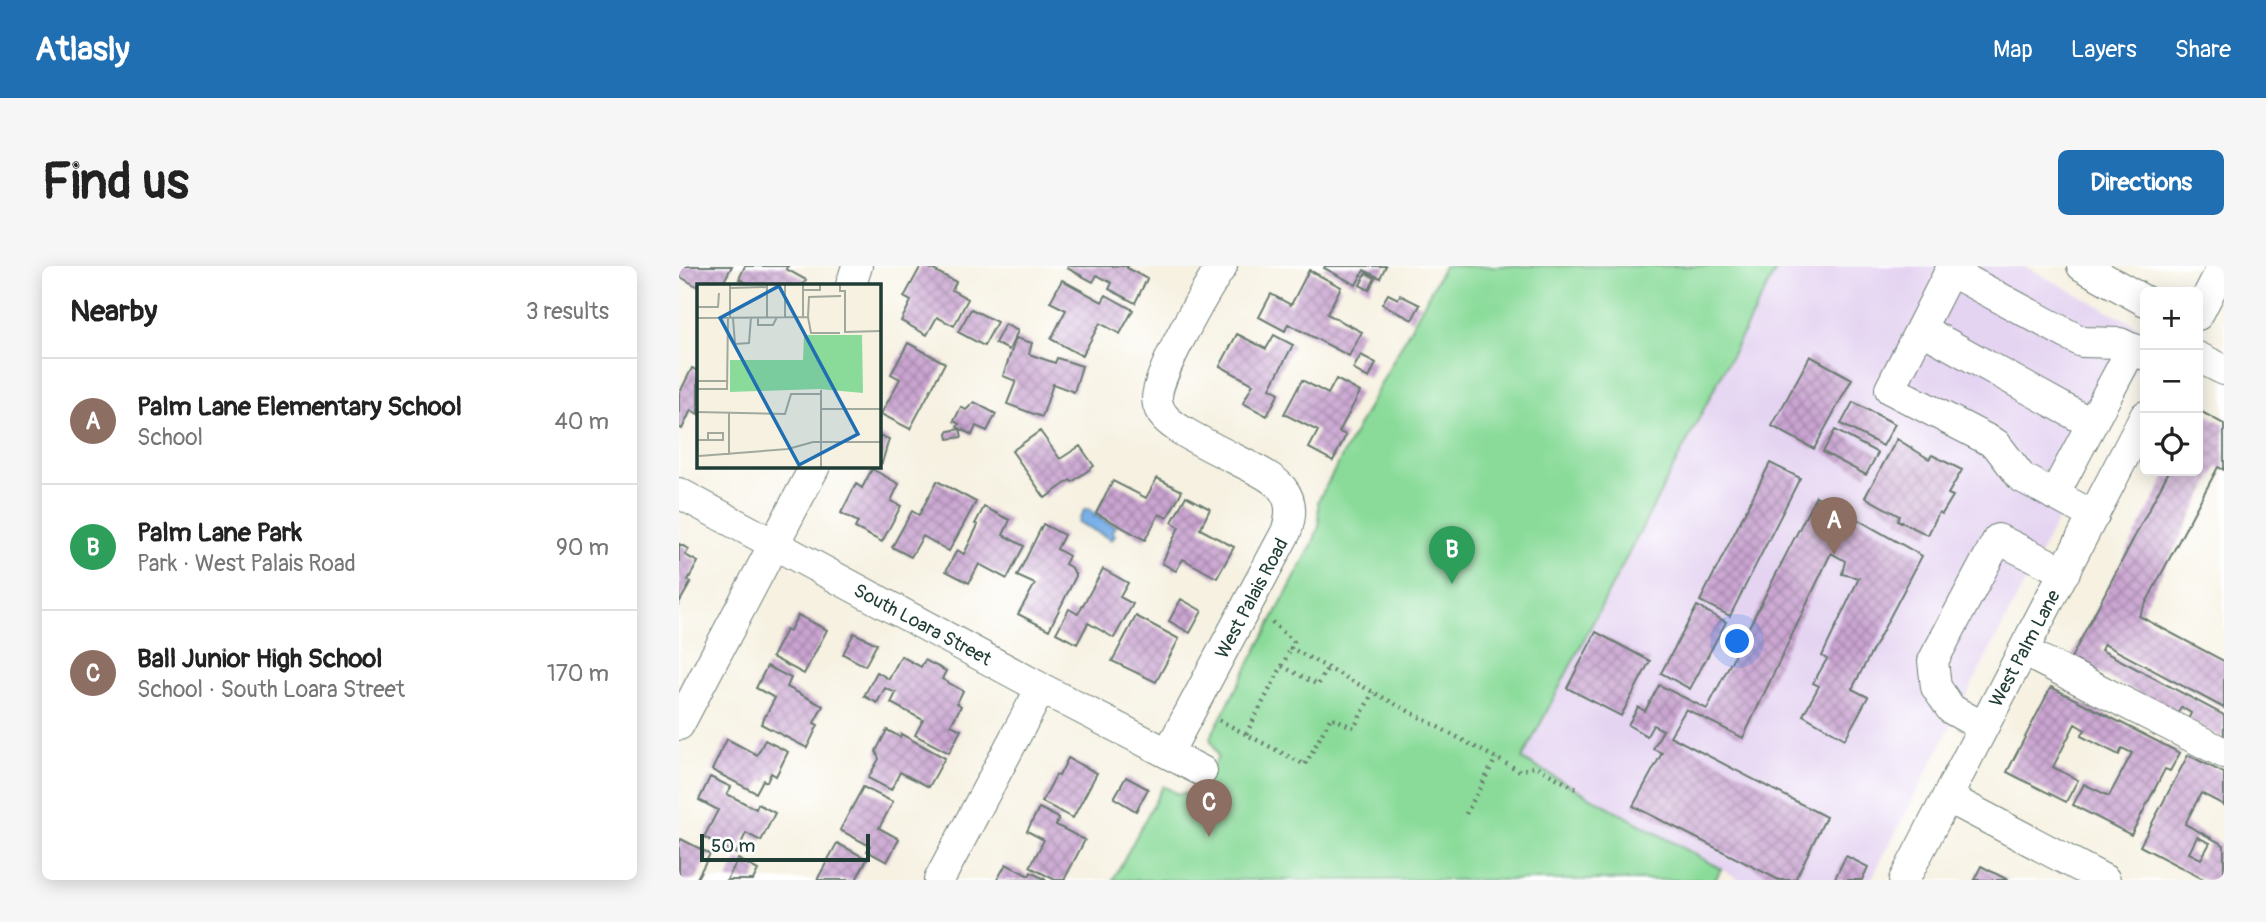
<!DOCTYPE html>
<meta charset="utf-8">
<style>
body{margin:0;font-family:Pangolin,sans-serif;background:#f6f6f6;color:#222}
.controls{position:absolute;right:21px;top:21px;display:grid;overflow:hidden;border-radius:10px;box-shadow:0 4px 18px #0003}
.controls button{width:63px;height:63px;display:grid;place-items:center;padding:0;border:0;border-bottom:2px solid #e0e0e0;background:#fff;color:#222;font:35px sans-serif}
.scale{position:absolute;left:21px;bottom:18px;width:170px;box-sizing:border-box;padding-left:7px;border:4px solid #1f3d34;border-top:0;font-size:19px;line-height:24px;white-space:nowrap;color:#1f3d34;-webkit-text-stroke:5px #fff;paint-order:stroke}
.you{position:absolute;left:1059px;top:376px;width:24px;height:24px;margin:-18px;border:5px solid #fff;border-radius:50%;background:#1a73e8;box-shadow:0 0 0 10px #1a73e833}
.badge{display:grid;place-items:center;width:46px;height:46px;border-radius:50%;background:#1f6fb2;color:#fff;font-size:23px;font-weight:700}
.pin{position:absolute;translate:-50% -58px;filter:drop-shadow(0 2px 4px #0008)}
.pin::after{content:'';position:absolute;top:37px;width:24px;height:21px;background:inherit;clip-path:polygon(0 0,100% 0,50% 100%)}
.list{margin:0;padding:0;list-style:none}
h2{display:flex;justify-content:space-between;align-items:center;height:91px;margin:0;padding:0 28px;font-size:30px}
h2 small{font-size:23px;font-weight:400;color:#767676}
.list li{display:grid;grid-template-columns:46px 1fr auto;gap:21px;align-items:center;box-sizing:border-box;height:126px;padding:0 28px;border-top:2px solid #e0e0e0}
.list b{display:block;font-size:26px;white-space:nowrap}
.list p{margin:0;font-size:23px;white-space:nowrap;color:#767676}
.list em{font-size:23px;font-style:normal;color:#767676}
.icon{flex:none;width:38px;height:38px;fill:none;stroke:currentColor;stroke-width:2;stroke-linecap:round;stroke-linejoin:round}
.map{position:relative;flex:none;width:1545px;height:614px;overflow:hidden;border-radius:10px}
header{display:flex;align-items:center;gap:42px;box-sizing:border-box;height:98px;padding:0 35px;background:#1f6fb2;color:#fff}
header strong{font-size:33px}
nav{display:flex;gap:38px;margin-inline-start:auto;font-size:24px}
.intro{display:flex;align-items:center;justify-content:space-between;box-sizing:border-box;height:168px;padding:0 42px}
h1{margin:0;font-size:49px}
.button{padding:18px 32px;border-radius:10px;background:#1f6fb2;color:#fff;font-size:24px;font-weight:700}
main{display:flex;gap:42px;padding:0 42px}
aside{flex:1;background:#fff;border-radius:10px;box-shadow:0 4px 18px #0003}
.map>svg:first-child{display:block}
.built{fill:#e4d3f1}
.park{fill:#8adb9a;stroke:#548c67;stroke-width:2}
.water{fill:url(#water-ripples);stroke:#4c768e;stroke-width:2}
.building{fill:url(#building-cross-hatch);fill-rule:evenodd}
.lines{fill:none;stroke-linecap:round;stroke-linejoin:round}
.minor-casing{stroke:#6a7c71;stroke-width:32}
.path{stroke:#6a7c71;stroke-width:4.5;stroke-dasharray:2 5;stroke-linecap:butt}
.minor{stroke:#fff;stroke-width:30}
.labels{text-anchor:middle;stroke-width:5;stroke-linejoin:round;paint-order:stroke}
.street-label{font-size:19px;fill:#1f3d34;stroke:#fff}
.inset-road{fill:none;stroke:#a0a99c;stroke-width:2}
.view{fill:#1f6fb2;fill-opacity:0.15;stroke:#1f6fb2;stroke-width:3.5}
.inset-edge{fill:none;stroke:#1f3d34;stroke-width:3.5}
</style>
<header>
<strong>Atlasly</strong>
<nav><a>Map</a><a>Layers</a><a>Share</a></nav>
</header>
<div class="intro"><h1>Find us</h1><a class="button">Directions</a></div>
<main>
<aside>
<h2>Nearby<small>3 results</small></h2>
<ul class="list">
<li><span class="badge" style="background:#8d6e63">A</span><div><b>Palm Lane Elementary School</b><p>School</p></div><em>40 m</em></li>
<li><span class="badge" style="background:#2e9e5b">B</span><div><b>Palm Lane Park</b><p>Park · West Palais Road</p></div><em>90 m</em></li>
<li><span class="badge" style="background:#8d6e63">C</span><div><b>Ball Junior High School</b><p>School · South Loara Street</p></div><em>170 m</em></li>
</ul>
</aside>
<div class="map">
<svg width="1545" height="614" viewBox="0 0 1545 614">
<defs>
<pattern id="water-ripples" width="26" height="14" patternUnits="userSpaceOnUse" patternTransform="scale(1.75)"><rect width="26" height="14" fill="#79b0e8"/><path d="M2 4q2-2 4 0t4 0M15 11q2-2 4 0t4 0" fill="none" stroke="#6390bd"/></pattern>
<pattern id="building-cross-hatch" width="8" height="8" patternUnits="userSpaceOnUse" patternTransform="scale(1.75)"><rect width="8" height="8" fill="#caa4d1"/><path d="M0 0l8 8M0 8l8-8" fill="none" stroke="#a387aa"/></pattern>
</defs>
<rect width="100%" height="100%" fill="#fff"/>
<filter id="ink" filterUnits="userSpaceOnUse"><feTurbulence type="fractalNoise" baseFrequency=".0143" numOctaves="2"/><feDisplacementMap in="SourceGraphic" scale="14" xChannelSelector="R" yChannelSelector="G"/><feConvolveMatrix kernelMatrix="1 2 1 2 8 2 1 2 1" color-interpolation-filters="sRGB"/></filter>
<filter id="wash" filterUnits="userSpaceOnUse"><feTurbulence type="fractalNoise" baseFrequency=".00686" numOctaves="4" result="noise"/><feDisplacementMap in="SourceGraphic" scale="28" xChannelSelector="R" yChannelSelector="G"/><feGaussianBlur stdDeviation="1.57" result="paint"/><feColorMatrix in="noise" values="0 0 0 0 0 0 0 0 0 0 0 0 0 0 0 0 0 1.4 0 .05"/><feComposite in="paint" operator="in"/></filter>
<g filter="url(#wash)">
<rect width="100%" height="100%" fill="#f6f1e1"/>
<path class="built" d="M 1099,0 L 1345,0 L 1466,64 L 1466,85 L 1192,614 L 1062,614 L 843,493 Z"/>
<path class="park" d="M 765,0 L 1099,0 L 843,493 L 1042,603 L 1036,614 L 434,614 L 484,520 L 499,528 L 520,526 L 539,491 L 531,472 L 633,279 L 640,260 L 639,235 Z"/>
<path class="water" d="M 409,243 L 427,256 L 437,260 L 433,265 L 436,269 L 433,274 L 399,256 L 405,244 Z"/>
<g id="blocks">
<path class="building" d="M 0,0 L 53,0 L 43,19 L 19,21 L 0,10 Z
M 66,0 L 109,0 L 107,3 L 127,14 L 124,19 L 72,19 L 60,13 Z
M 242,0 L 247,0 L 277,16 L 273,24 L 289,33 L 275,60 L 258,51 L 248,69 L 222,55 L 232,35 L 225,31 Z
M 389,0 L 449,0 L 448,2 L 468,13 L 456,37 L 430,23 L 433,17 L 418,9 L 414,16 L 388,2 Z
M 646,0 L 707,0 L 701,12 L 685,4 L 677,19 L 645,2 Z
M 630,4 L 662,21 L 648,48 L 683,66 L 670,90 L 609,58 L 606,65 L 580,51 L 592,28 L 612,39 Z
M 687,7 L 696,12 L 690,24 L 681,19 Z
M 383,14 L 423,36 L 427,29 L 454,44 L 441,68 L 421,57 L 403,90 L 372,73 L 387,44 L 371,36 Z
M 709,28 L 719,33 L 721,29 L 741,39 L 733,54 L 703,38 Z
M 292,43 L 318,56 L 305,80 L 279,66 Z
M 326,58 L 339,65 L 330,84 L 316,77 Z
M 558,68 L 587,83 L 595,69 L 614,79 L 591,122 L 600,127 L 588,150 L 564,137 L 574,118 L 541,100 Z
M 337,72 L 353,77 L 350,88 L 376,97 L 378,92 L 403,100 L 395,126 L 374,118 L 363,151 L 328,138 L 337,115 L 324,110 Z
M 229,77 L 266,97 L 231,163 L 202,148 L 221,113 L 212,108 Z
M 682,89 L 697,97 L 690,112 L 674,103 Z
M 1131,90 L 1173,113 L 1135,183 L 1093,160 Z
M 13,102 L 19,105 L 19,148 L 12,144 L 3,163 L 0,161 L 0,128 Z
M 657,113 L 681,126 L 660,166 L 667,169 L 654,195 L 630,182 L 639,165 L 605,148 L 623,114 L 649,128 Z
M 295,136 L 317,148 L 308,165 L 297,160 L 293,169 L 278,161 L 280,158 L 275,155 L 282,141 L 287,144 Z
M 1174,136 L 1216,158 L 1204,180 L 1162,158 Z
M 1521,145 L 1545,158 L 1545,204 L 1539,201 L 1460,350 L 1545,395 L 1545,442 L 1425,378 L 1422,384 L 1545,449 L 1545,473 L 1509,454 L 1512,447 L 1502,441 L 1499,448 L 1392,392 L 1490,205 L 1519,205 L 1519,149 Z
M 281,163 L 283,171 L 269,173 L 268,168 L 270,165 Z
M 1156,164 L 1199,187 L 1187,209 L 1144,186 Z
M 361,165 L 381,193 L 401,180 L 415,200 L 393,216 L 391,214 L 366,232 L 333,185 Z
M 200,169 L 210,173 L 203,197 L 200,195 Z
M 1218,173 L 1250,193 L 1253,189 L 1283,204 L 1269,228 L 1274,230 L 1263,248 L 1260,246 L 1249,269 L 1218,254 L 1220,250 L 1186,231 Z
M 1091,197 L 1121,212 L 1051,350 L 1021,335 Z
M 193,203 L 220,218 L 212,235 L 222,240 L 203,276 L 176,262 L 179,256 L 162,247 L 177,218 L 183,222 Z
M 478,212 L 503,225 L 488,252 L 480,248 L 466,274 L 417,247 L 434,215 L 467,232 Z
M 258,215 L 297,236 L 270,285 L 244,270 L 232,291 L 213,281 L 233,245 L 240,249 Z
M 507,230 L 531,243 L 521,263 L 555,281 L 538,312 L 504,293 L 497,305 L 483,297 L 500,261 L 493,256 Z
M 1137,230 L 1243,290 L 1173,423 L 1189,431 L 1166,473 L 1124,449 L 1140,420 L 1134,417 L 1148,393 L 1143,390 L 1180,312 L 1163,308 L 1166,295 L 1152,287 L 1064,472 L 1007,443 L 991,470 L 1147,551 L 1116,614 L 1100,614 L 954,540 L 983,487 L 974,483 L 984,464 L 974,459 L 968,470 L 949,459 L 959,441 L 966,445 L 980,419 L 1028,443 Z
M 305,241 L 331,254 L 324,269 L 345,280 L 328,313 L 300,298 L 290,317 L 267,305 L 278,284 L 285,288 L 299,259 L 296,258 Z
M 364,258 L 385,269 L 378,283 L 390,290 L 386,298 L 393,302 L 397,310 L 370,364 L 339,348 L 356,318 L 338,310 Z
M 0,278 L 10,283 L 6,289 L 19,296 L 9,314 L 12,316 L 0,337 Z
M 424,303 L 449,317 L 441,331 L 454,338 L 435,372 L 409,357 L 398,378 L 377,367 L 390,343 L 399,348 Z
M 502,333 L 523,345 L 511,367 L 490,355 Z
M 1018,340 L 1047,356 L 1011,423 L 982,407 Z
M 119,349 L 148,364 L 125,408 L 93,391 L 107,364 L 110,366 Z
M 457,350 L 500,373 L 477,416 L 433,395 Z
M 917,366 L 971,395 L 942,450 L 888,422 Z
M 175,367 L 198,378 L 186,400 L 164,388 Z
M 222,390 L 242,401 L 246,394 L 267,405 L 263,413 L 284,425 L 278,437 L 282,440 L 272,459 L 282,464 L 270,487 L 236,469 L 244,454 L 212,437 L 217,427 L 206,422 L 198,437 L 185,430 L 198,406 L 210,413 Z
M 88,400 L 112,412 L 108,421 L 144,440 L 135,457 L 139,459 L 128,482 L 82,458 L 96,432 L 77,422 Z
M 1372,421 L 1501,487 L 1491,505 L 1486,503 L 1452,569 L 1394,539 L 1405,518 L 1430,530 L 1453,487 L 1443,482 L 1440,489 L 1402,470 L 1406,464 L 1396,458 L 1374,501 L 1399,514 L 1387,536 L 1328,506 Z
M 208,464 L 221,471 L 222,468 L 266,492 L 250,521 L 221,506 L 212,524 L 189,512 L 200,493 L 197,485 Z
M 48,473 L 78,489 L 86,474 L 109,486 L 97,510 L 92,507 L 88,516 L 84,514 L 77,527 L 33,504 Z
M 1509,489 L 1545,507 L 1545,539 L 1522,527 L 1506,558 L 1545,579 L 1545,614 L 1526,614 L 1461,580 ZM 1518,571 L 1531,577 L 1522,593 L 1510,587 Z
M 389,492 L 418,507 L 394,552 L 363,536 L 377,509 L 380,510 Z
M 31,511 L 52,521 L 48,528 L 77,543 L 79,538 L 96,547 L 82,575 L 67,567 L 57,588 L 25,571 L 39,544 L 20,534 Z
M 447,511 L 469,523 L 457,545 L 435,532 Z
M 184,521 L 214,536 L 200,562 L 220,573 L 208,596 L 188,585 L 191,580 L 161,564 Z
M 360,542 L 380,552 L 377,559 L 406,574 L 385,614 L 376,614 L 351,601 L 365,574 L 348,565 Z
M 2,573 L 31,588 L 17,614 L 0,614 L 0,577 Z
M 158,577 L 188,593 L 177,614 L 138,614 Z
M 1167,590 L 1189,601 L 1183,614 L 1155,614 Z
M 59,593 L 79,604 L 74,614 L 48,614 Z
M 327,598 L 350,610 L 352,606 L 367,614 L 318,614 Z
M 1302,600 L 1329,614 L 1295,614 Z"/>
</g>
</g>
<g filter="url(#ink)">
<use href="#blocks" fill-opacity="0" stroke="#6a7c71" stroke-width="2"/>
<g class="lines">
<defs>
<path id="minor" d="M 1403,0 L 1466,35
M 172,19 L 178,0
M 1519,49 L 1544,0
M 1242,63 L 1413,158
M 1519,91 L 1545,104
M 0,227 L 362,422 L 523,505
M 1375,229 L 1453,82
M 1415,250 L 1342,211 L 1317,178 L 1211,123 L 1271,5 L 1403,76 L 1441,77 L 1466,89
M 1344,385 L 1545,487
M 0,459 L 136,200
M 1304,461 L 1272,443 L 1257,421 L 1254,395 L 1319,273 L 1386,306
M 489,487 L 607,266 C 623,222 591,211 558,194 C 540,185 522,176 505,166 C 492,158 479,149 478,133 C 477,109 528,22 543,0
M 1268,531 L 1426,614
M 260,614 L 362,422
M 1225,614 L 1466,150"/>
</defs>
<use href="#minor" class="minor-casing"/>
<path class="path" d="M 593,356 L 615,376 L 612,382 L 841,505 L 856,500 L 901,525
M 603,400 L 612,382
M 540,454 L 626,499 L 652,451 L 675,462 L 694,426
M 567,468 L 603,400 L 639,419 L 649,401
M 787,548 L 817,492"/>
<use href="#minor" class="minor"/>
</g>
</g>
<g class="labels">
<g class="street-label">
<text transform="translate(572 332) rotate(-62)" y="7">West Palais Road</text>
<text transform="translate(244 358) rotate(28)" y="7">South Loara Street</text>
<text transform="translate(1345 382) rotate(-62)" y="7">West Palm Lane</text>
</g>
</g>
<g transform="translate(18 18)">
<rect width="184" height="184" fill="#f6f1e1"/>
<path d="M 107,51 L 165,51 L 166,109 L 122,105 L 33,108 L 33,76 L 106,76 Z" fill="#8adb9a"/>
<path class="inset-road" d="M 33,0 L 33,34M 70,0 L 70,33M 88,0 L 88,33M 106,0 L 106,33M 143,0 L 143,7 L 148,7 L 148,48 L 184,47M 33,4 L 70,3M 106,6 L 123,6 L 123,0M 0,23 L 21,23 L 22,9M 61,33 L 61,41 L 76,41 L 80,33M 0,34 L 111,33M 36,34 L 38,60 L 52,59 L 54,33M 143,49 L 114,49 L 111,33 L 112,13 L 144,12M 0,97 L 30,97M 0,105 L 30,105 L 31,34M 124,106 L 124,183M 124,125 L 184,125M 0,128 L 88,130 L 94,110 L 124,110M 32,128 L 32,171M 0,156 L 26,156 L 26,149 L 11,149 L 11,156M 2,172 L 91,165 L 116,158 L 184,158"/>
<path class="view" d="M 82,2 L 161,150 L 102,181 L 23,34 Z"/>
<rect width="184" height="184" class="inset-edge"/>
</g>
</svg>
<div class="controls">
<button>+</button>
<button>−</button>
<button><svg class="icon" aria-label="locate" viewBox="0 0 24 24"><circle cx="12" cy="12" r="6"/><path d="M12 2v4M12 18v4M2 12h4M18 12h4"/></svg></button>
</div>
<div class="scale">50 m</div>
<div class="you"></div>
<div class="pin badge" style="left:1155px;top:289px;background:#8d6e63">A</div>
<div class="pin badge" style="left:773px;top:318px;background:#2e9e5b">B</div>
<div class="pin badge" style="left:530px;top:571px;background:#8d6e63">C</div>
</div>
</main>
